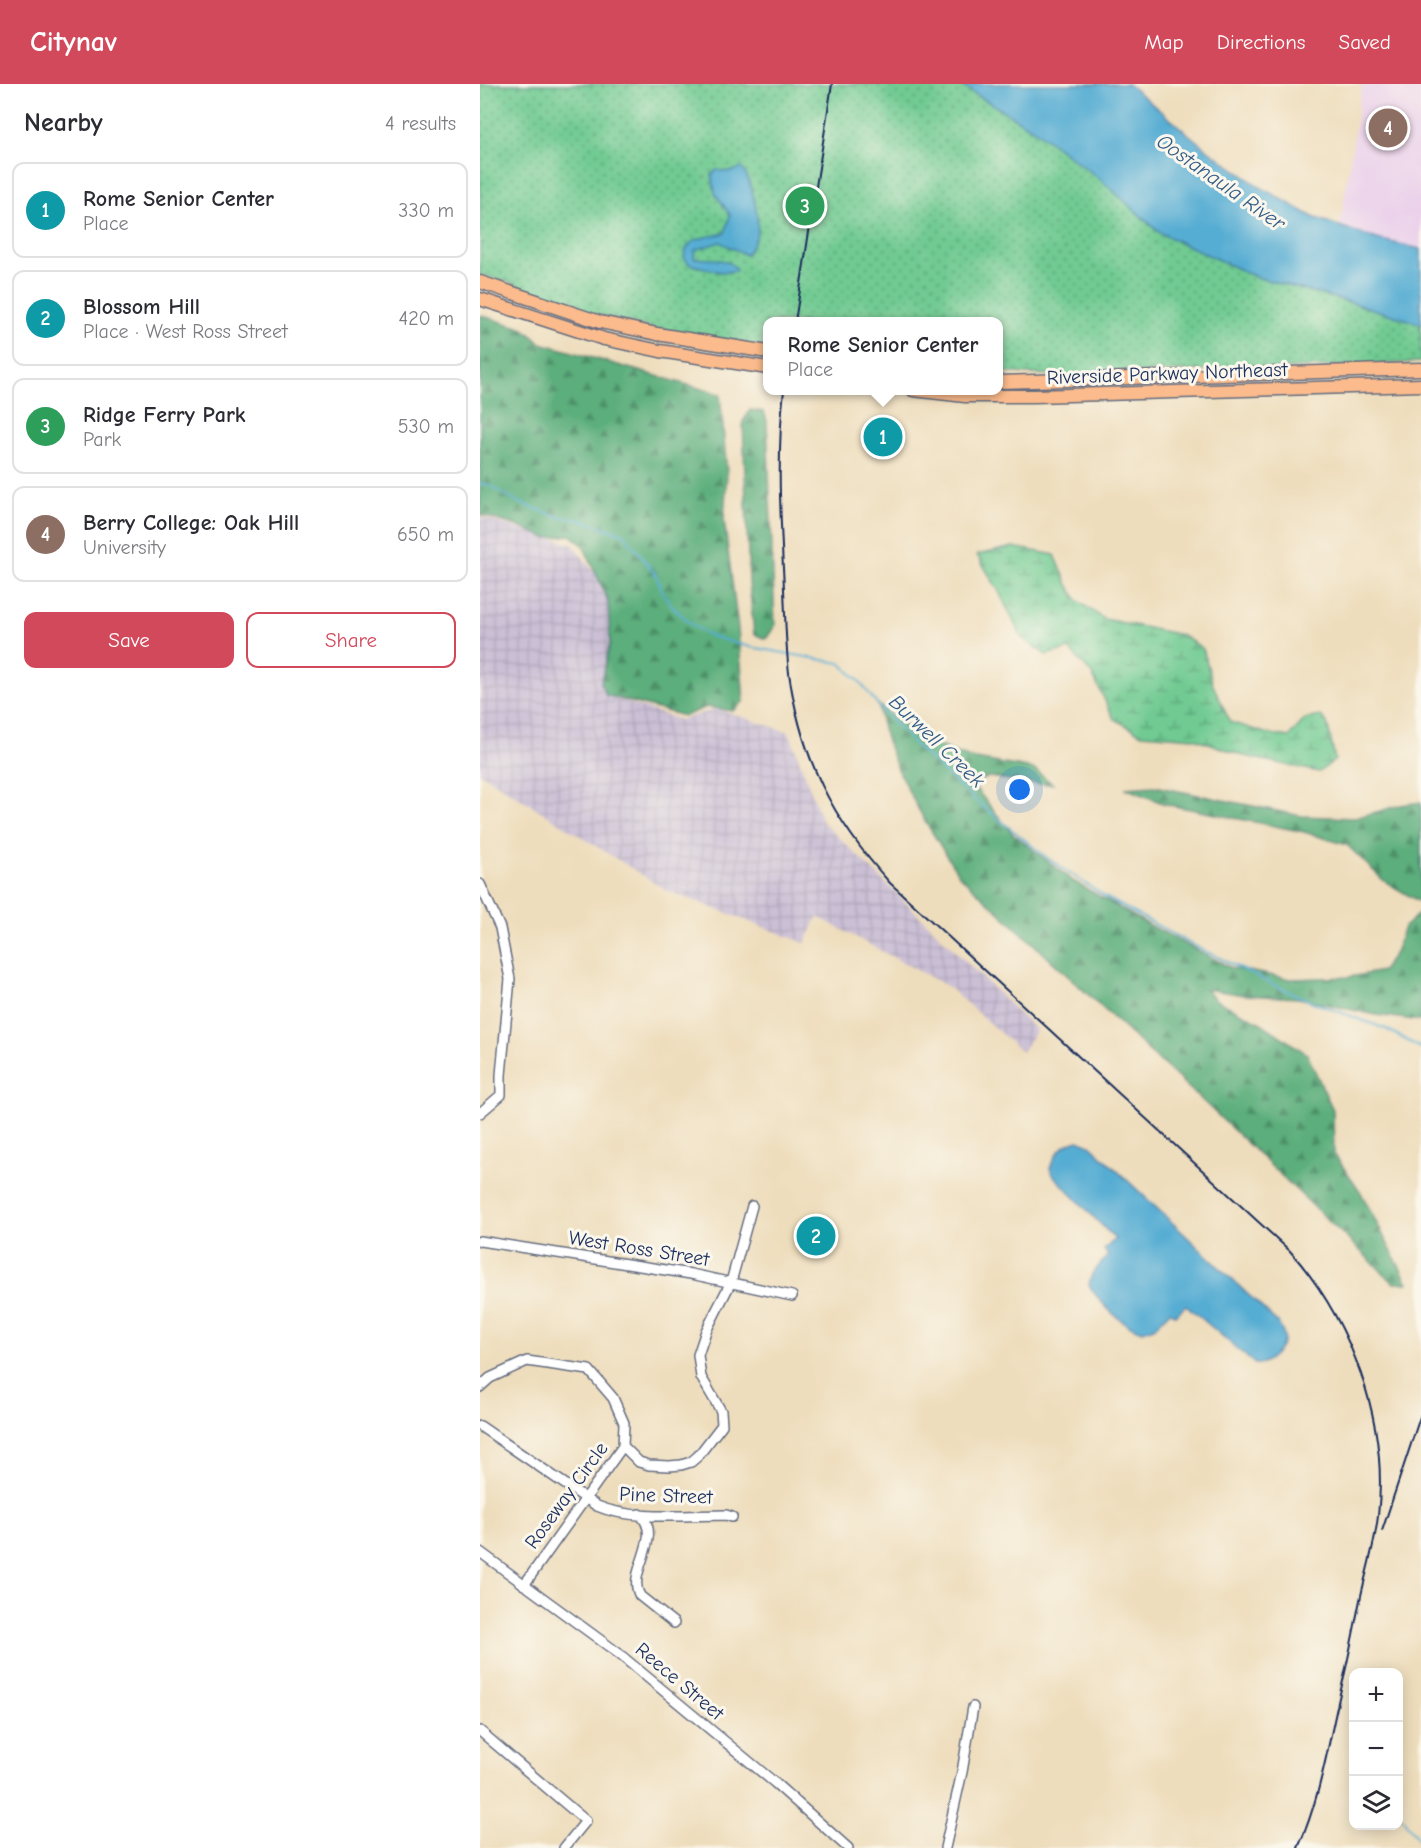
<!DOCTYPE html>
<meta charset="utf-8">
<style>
body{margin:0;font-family:"Comic Neue",sans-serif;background:#f2f2f3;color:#2b2b33}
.controls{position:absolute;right:18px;bottom:18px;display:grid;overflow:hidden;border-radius:12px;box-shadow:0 3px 15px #0003}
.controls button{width:54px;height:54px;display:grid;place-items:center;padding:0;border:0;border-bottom:2px solid #e1e1e2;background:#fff;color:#2b2b33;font:30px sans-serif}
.you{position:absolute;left:540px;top:706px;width:21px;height:21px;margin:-15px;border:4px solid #fff;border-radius:50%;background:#1a73e8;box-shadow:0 0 0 9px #1a73e833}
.badge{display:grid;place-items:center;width:39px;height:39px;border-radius:50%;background:#d1495b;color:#fff;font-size:20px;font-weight:700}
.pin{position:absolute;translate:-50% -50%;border:3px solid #fff;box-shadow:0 2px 6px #0006}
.popup{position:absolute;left:283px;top:233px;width:240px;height:78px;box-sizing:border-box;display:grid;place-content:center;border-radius:12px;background:#fff;filter:drop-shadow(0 2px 4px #0005);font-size:20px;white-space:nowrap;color:#7c7c81}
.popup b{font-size:22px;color:#2b2b33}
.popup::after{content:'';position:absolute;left:50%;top:100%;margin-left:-12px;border:12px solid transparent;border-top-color:#fff}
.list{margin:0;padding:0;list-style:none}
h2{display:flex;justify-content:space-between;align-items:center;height:78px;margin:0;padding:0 24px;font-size:26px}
h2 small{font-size:20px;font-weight:400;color:#7c7c81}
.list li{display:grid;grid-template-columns:39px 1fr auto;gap:18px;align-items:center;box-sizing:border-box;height:96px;margin:0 12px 12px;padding:0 12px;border:2px solid #e1e1e2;border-radius:12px}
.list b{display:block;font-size:22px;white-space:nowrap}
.list p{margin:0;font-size:20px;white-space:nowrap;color:#7c7c81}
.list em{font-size:20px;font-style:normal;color:#7c7c81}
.actions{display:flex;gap:12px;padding:18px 24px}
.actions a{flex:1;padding:14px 0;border:2px solid #d1495b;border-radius:12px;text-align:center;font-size:21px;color:#d1495b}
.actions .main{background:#d1495b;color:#fff}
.icon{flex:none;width:33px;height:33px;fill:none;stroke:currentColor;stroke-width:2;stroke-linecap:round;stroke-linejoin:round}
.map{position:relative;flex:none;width:941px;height:1764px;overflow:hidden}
header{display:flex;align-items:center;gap:36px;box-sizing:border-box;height:84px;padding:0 30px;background:#d1495b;color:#fff}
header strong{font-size:28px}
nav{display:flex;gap:33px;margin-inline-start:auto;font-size:21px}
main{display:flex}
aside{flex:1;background:#fff}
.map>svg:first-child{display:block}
.built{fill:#ebd1eb}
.industrial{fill:url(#industrial-grid)}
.forest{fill:url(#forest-firs);stroke:#3c6e6c;stroke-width:1.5}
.wetland{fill:url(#wetland-marsh);stroke:#467c78;stroke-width:1.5}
.park{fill:url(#park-dots);stroke:#467c78;stroke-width:1.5}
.water{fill:#56add3;stroke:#386e98;stroke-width:1.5}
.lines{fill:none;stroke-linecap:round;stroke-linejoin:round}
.stream{stroke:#56add3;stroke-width:2}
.minor-casing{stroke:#656c7f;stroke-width:12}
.major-casing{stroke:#656c7f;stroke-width:15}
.minor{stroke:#fff;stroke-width:9}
.major{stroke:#fbbb8c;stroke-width:12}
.rail{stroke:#1b2f5e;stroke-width:2}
.labels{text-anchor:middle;stroke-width:6;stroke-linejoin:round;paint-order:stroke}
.street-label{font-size:20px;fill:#1b2f5e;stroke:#fbf7ec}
.water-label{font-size:21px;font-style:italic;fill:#305b87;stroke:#fbf7ec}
</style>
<header>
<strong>Citynav</strong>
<nav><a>Map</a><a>Directions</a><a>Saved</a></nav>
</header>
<main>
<aside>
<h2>Nearby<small>4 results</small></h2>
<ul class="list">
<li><span class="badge" style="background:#0f9aa8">1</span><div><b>Rome Senior Center</b><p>Place</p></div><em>330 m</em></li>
<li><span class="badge" style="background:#0f9aa8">2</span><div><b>Blossom Hill</b><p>Place · West Ross Street</p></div><em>420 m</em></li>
<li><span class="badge" style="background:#2e9e5b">3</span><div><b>Ridge Ferry Park</b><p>Park</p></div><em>530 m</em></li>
<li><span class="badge" style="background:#8d6e63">4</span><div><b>Berry College: Oak Hill</b><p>University</p></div><em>650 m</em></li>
</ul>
<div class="actions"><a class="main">Save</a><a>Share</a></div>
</aside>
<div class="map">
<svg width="941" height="1764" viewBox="0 0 941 1764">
<defs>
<pattern id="industrial-grid" width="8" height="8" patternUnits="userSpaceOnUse" patternTransform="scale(1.5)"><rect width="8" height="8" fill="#cbbfd5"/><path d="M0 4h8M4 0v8" fill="none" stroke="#aea4b9"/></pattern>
<pattern id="forest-firs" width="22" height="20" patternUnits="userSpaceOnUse" patternTransform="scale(1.5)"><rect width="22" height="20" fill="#5cae7b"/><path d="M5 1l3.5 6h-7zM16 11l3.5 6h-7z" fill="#4b8e68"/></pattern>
<pattern id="wetland-marsh" width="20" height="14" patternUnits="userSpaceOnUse" patternTransform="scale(1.5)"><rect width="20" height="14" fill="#70ca91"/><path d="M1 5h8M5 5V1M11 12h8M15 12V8" fill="none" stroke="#5ba47a"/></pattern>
<pattern id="park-dots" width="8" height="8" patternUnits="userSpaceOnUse" patternTransform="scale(1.5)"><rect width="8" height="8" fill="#70ca91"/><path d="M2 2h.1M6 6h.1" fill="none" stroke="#5ba47a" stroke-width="1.8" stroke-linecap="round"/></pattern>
</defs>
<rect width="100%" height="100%" fill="#fbf7ec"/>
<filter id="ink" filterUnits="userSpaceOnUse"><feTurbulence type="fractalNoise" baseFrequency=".0167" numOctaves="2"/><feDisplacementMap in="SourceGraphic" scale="12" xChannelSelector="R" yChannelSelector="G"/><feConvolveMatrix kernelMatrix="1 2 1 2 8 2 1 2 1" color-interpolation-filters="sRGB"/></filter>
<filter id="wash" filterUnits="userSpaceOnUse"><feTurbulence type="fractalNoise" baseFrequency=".008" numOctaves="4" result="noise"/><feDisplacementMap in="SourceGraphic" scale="24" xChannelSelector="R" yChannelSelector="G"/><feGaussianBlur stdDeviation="1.35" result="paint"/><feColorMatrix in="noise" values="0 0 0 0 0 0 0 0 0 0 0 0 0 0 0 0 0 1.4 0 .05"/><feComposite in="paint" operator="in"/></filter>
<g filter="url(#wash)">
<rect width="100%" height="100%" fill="#eeddbc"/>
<path class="built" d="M 882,0 L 941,0 L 941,165 L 897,155 L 860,142 Z"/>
<path class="industrial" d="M 0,433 L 92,460 L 133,512 L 128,612 L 200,636 L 237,625 L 309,648 L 342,737 L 556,946 L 542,968 L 467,902 L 338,833 L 325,859 L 186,806 L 0,689 Z"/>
<path class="forest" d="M 0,231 L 44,245 L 61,259 L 240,310 L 247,389 L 244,435 L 258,544 L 264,617 L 253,627 L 227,623 L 204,632 L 126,611 L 121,599 L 130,559 L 128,516 L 103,461 L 90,451 L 67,454 L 35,441 L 0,431 Z
M 270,326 L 284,328 L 287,337 L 295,542 L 286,555 L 274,550 L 269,498 L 263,338 Z
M 398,620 L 441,655 L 490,674 L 553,685 L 573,700 L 559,700 L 509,693 L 492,700 L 532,749 L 593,797 L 667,840 L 751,884 L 811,895 L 870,893 L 902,887 L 915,869 L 924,843 L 941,828 L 941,937 L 896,931 L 818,914 L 765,911 L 726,905 L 736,916 L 781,939 L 827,970 L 853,1026 L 854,1070 L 880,1107 L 928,1199 L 914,1199 L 725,1019 L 479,791 C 447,741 406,679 398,620 Z
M 674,702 L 822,732 L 875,734 L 921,721 L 941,718 L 941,819 L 904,797 L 867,761 L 824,748 L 685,720 L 645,704 Z"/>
<path class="wetland" d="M 533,463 L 575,471 L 587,499 L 597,516 L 624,535 L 702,551 L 723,565 L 733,601 L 750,638 L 785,649 L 809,653 L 825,635 L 841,632 L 847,638 L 855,676 L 839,688 L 764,672 L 714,654 L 662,650 L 634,635 L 612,590 L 589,565 L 566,571 L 542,554 L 517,504 L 497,471 Z"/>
<path class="park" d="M 0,0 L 479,0 L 556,47 L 620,95 L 680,149 L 776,193 L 873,219 L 941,240 L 941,278 L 793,285 C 771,279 751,285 729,286 C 669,288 609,293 549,290 L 519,288 L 518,238 L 288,238 L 287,263 L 175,245 L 110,229 L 46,208 L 35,200 L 0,191 Z"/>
<path class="water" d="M 479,0 L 648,0 L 724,63 L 780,103 L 833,133 L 897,155 L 941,165 L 941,240 L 873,219 L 776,193 L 680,149 L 620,95 L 556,47 Z
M 261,84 C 271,92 280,136 277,149 C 276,157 270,164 266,171 L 240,158 L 215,166 L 214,174 C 229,176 243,172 256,184 L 256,187 L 241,188 L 209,180 L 204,173 C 207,151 228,154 245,149 L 250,131 L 235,109 L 232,91 L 236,86 L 250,88 Z
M 598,1056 L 610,1061 L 798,1239 C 800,1243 803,1248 804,1252 C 805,1264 786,1282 775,1280 L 706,1221 L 695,1231 L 690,1227 L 676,1242 L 663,1247 C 642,1242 620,1219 609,1201 L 612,1190 L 628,1171 L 624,1166 L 635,1155 L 574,1092 L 570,1085 C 574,1070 583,1060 598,1056 Z"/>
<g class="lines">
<path class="stream" d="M 0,400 L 7,400 L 37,418 L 76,432 L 100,436 L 144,450 L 176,491 L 183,509 L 193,523 L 210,539 L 230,552 L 270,563 L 360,579 L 379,597 L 401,625 L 437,663 L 501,721 L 570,776 L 627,814 L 709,859 L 798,903 L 835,919 L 906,945 L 941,964
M 918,1728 L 941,1760"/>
</g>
</g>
<g filter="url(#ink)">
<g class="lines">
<defs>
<path id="minor" d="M 0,800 L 20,844 L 30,895 L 21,991 L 21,1011 L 0,1029
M 0,1157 L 211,1190 L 312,1212
M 0,1303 L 10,1294 L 47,1277 L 109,1286 L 133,1314 L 144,1339 L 143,1362 L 44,1501
M 0,1342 L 117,1422 C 152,1437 207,1431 246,1431 L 252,1433
M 143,1362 L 159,1378 L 169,1381 L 189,1382 L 201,1381 L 211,1378 L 218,1372 L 242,1341 L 241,1327 L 221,1293 L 218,1271 L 226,1247 L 251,1198 L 272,1122
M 159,1430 C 186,1452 145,1488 160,1512 L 194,1539
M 0,1468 L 138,1569 L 295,1699 L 368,1764
M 0,1647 L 106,1737 L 84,1764
M 465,1764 L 482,1688 L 493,1623"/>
<path id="major" d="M 0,198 L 120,238 L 177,250 L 288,268
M 0,215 L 124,255 L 180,267 L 288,284
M 518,298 L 941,285
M 433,306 L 485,312 L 555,312 L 941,301"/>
</defs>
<use href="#minor" class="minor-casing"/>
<use href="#major" class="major-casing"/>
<use href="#minor" class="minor"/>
<use href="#major" class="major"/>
<path class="rail" d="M 315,238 L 352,0
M 304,306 C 297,366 300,425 303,484 C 305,519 305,554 309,589 C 321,674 352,735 410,799 L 810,1167 C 871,1236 909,1338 898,1432 C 895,1460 886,1488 880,1516 C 874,1545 869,1573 862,1601 C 849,1655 841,1713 818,1764
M 902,1447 L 941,1330"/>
</g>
</g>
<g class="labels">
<g class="street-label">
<text transform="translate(687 289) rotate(-2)" y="7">Riverside Parkway Northeast</text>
<text transform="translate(159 1164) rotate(9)" y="7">West Ross Street</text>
<text transform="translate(86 1411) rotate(-54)" y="7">Roseway Circle</text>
<text transform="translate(186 1411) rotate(2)" y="7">Pine Street</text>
<text transform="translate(200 1597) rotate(40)" y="7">Reece Street</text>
</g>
<g class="water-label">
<text transform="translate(741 98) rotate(35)" y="7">Oostanaula River</text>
<text transform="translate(457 657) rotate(44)" y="7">Burwell Creek</text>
</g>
</g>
</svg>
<div class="controls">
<button>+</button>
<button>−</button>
<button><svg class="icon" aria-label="layers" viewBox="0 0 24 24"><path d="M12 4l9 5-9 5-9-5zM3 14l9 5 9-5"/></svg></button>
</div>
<div class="you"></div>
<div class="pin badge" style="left:403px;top:353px;background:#0f9aa8">1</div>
<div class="popup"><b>Rome Senior Center</b>Place</div>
<div class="pin badge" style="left:336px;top:1152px;background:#0f9aa8">2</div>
<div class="pin badge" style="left:325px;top:122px;background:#2e9e5b">3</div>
<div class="pin badge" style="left:908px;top:44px;background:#8d6e63">4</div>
</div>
</main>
